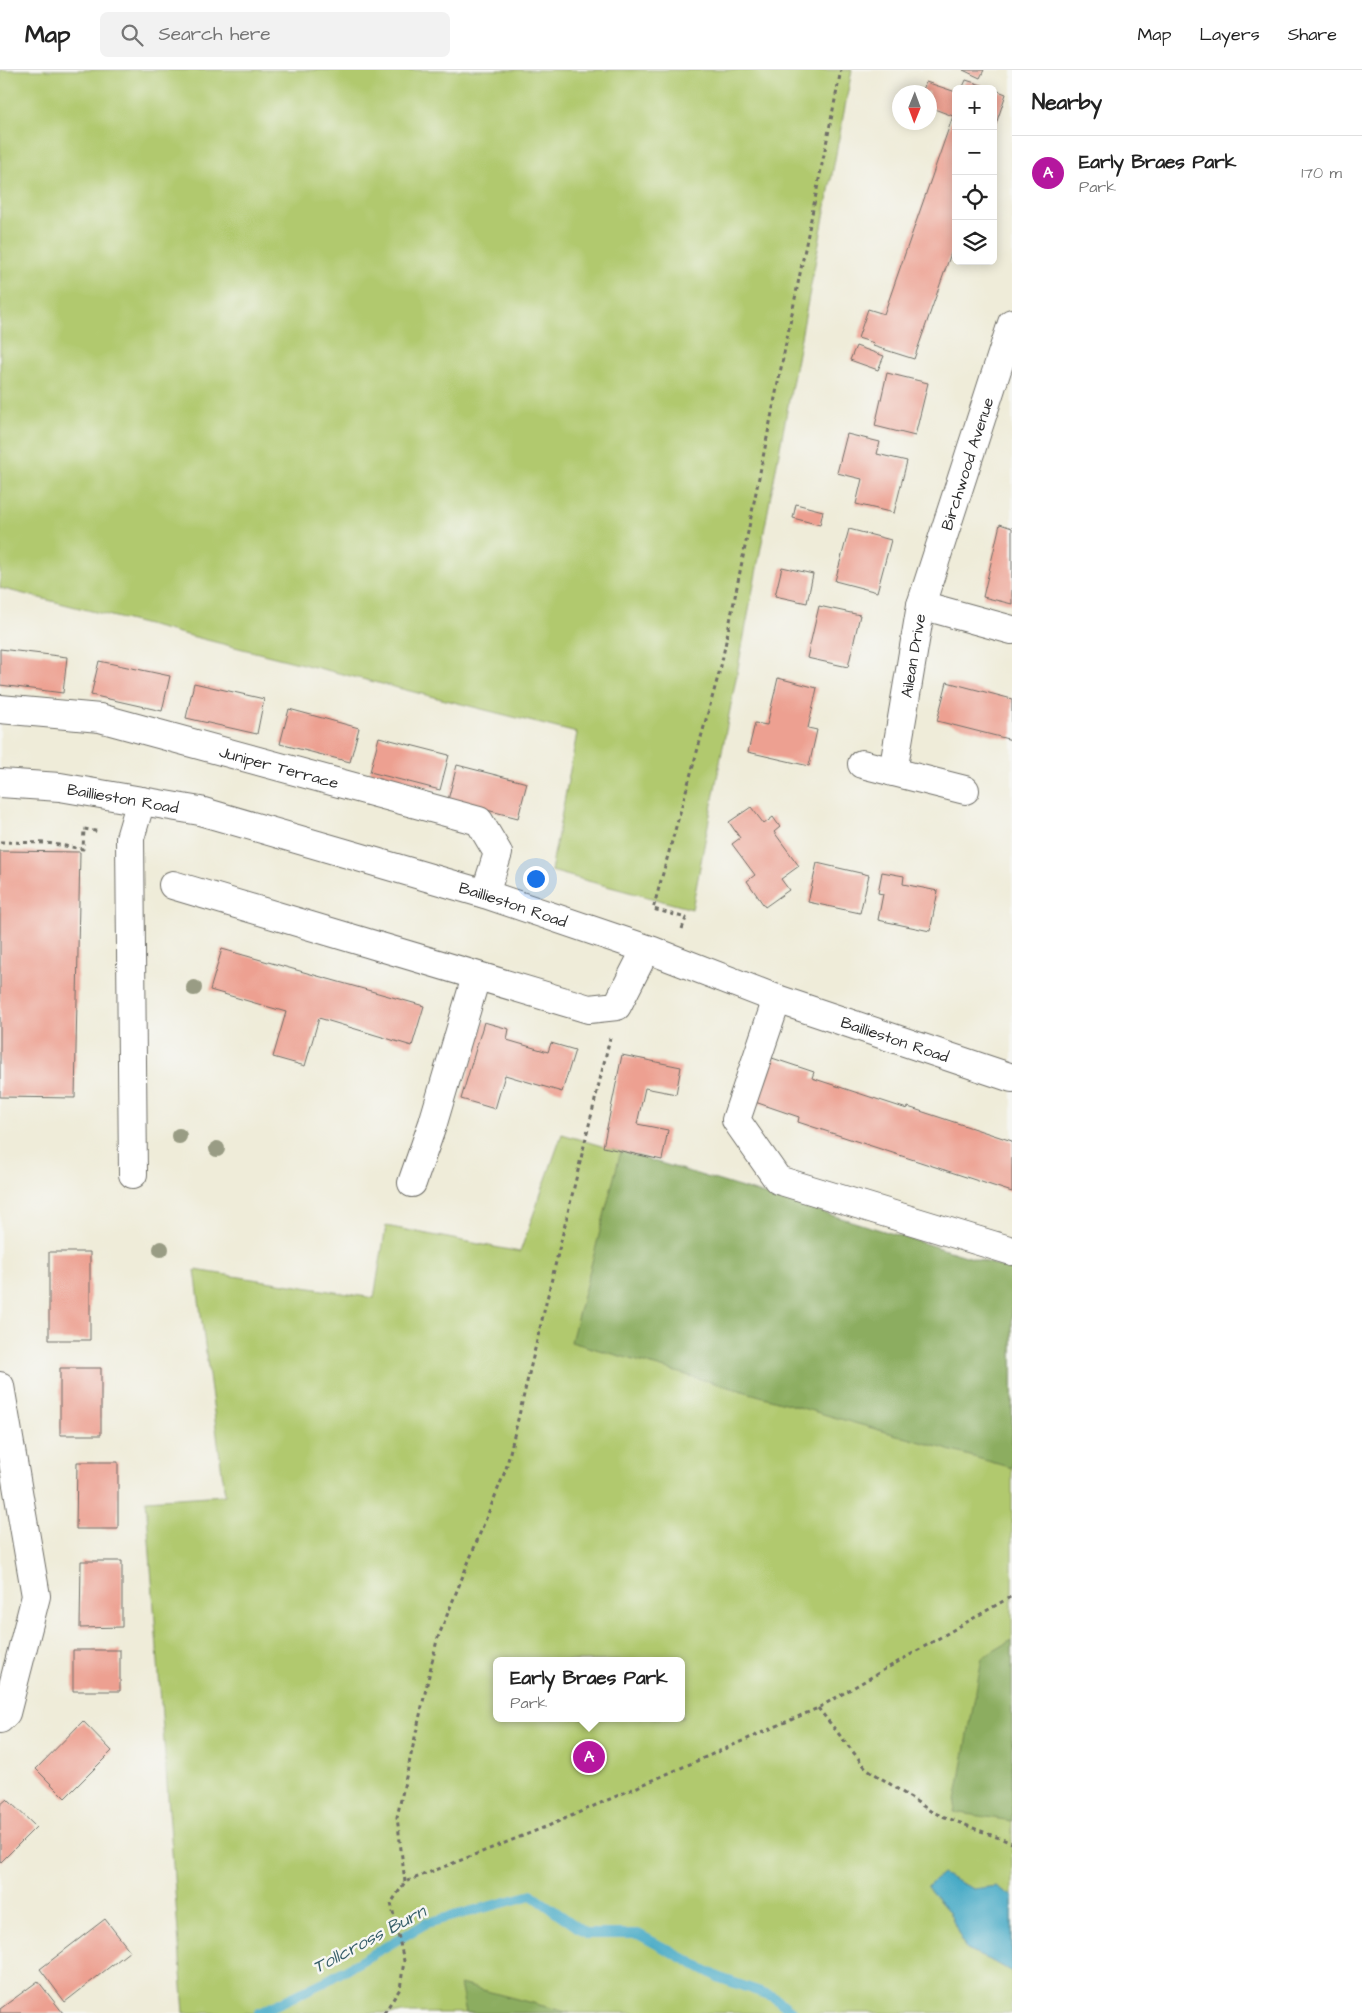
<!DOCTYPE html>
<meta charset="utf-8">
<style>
body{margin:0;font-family:"Architects Daughter",sans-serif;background:#f2f2f2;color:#222}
.controls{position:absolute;right:15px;top:15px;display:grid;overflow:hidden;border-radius:8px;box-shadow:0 2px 12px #0003}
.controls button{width:45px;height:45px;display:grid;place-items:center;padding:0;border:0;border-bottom:1px solid #e0e0e0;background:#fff;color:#222;font:25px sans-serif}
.compass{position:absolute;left:892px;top:15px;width:45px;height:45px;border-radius:50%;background:#fff;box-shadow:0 2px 12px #0003;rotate:181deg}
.you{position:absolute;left:535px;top:808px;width:18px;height:18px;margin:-12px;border:4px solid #fff;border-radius:50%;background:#1a73e8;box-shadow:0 0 0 8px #1a73e833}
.badge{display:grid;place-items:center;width:32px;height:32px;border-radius:50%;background:#b5179e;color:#fff;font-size:16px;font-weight:700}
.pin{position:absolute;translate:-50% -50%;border:2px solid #fff;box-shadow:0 1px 5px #0006}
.popup{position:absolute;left:493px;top:1587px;width:192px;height:65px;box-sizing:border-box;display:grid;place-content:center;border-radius:8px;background:#fff;filter:drop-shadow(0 1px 4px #0005);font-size:16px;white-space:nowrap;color:#767676}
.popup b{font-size:19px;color:#222}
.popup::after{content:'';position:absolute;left:50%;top:100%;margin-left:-10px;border:10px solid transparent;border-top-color:#fff}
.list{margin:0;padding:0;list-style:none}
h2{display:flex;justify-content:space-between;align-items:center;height:65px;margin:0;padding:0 20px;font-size:21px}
h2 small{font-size:16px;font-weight:400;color:#767676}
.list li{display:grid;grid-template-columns:32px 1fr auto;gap:15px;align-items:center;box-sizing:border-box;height:75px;padding:0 20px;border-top:1px solid #e0e0e0}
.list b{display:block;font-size:19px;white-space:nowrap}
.list p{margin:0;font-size:16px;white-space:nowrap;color:#767676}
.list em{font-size:16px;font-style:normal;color:#767676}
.icon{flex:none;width:28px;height:28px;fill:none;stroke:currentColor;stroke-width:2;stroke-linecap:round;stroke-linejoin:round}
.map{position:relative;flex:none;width:1012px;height:1943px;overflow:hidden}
header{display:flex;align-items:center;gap:30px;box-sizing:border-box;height:70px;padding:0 25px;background:#fff;border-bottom:1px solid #e0e0e0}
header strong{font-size:24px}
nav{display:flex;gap:28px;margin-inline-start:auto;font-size:18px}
.search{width:350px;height:45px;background:#f2f2f2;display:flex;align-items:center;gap:12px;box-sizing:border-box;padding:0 18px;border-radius:8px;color:#767676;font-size:19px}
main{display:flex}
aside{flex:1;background:#fff}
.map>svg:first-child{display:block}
.green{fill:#b1c96e;stroke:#6e7a4c;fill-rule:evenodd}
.forest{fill:#8cad61;stroke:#5c6c46}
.water{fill:#46aac6;stroke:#386a78}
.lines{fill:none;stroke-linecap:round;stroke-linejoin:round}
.stream{stroke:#46aac6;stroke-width:10}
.building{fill:#eda091}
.minor-casing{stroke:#706f68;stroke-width:30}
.major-casing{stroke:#706f68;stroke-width:30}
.path{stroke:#706f68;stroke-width:3;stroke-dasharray:4 4;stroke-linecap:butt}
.minor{stroke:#fff;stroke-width:28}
.major{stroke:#fff;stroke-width:28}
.tree{fill:#999c84}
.labels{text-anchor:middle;stroke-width:5;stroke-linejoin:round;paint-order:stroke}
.street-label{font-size:16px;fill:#2b2b2b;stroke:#f6f6f2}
.water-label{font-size:18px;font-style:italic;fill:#365e69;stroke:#f6f6f2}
</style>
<header>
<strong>Map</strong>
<div class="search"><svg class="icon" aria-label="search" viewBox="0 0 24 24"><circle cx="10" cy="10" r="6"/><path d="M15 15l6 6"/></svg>Search here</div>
<nav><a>Map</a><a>Layers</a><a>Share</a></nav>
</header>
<main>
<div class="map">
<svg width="1012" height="1943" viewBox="0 0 1012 1943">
<rect width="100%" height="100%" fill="#f6f6f2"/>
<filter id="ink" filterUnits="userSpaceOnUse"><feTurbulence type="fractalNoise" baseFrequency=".02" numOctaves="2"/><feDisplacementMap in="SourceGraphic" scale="10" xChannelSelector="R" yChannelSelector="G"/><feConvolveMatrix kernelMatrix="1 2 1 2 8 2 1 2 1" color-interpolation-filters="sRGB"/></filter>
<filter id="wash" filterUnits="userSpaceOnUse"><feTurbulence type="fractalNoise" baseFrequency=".0096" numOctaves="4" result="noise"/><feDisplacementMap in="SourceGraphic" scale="20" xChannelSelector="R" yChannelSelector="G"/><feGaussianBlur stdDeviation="1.12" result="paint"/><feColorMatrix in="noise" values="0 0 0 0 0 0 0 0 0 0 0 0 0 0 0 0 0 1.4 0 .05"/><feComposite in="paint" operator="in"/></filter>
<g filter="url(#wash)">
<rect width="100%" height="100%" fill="#efecd9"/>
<path class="green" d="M 0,0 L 852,0 L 692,839 L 551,801 L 577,663 L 0,518 Z
M 562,1064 L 1012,1200 L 1012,1943 L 184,1943 L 146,1430 L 225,1425 L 195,1200 L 374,1228 L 386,1156 L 520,1182 ZM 496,1591 L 682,1591 L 682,1648 L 496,1648 Z"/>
<path class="forest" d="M 621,1081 L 1012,1200 L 1012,1398 L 571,1272 Z
M 1012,1570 L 1012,1751 L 954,1742 L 982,1588 Z
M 460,1914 L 570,1943 L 466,1943 Z"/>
<path class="water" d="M 942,1804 L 974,1819 L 996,1816 L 1012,1826 L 1012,1902 L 998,1894 L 966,1880 L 949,1842 L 927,1817 Z"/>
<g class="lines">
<path class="stream" d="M 259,1943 L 326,1911 L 427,1853 L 532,1825 L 587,1864 L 638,1864 L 720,1908 L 772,1926 L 794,1943"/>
</g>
<g id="blocks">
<path class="building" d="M 963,0 L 984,0 L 980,8 Z
M 966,10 L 991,18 L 991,19 L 962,19 Z
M 926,12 L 956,22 L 956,169 L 914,289 L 873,276 L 874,273 L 858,268 L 868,239 L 884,244 L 953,46 L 929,37 L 929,22 L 922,22 Z
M 993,19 L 1006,24 L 994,60 L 993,60 Z
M 856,276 L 884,286 L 878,300 L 850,290 Z
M 887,303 L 928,313 L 915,366 L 875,356 Z
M 847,364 L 880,372 L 877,384 L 907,391 L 894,443 L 856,434 L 862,409 L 837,403 Z
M 796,434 L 823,441 L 820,455 L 793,448 Z
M 1000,454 L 1012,458 L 1012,534 L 983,527 Z
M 849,459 L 891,470 L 877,522 L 835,511 Z
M 782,497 L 813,504 L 807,533 L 775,526 Z
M 819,536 L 860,545 L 848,597 L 807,588 Z
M 0,579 L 67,587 L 63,623 L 0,615 Z
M 99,591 L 170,606 L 162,641 L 91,625 Z
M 778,608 L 817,618 L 808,658 L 817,660 L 809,696 L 748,682 L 755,653 L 767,655 Z
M 947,612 L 1012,629 L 1012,670 L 937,651 Z
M 194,613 L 264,629 L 257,664 L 186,648 Z
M 289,639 L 359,658 L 350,692 L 280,674 Z
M 379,667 L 449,685 L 440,720 L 370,702 Z
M 457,695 L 527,713 L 518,748 L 448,730 Z
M 751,737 L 764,754 L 773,747 L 780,757 L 774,762 L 799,796 L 781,809 L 789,820 L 765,837 L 747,811 L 755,805 L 732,774 L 740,768 L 729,752 Z
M 0,781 L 80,782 L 75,1028 L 0,1027 Z
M 817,793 L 869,805 L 860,843 L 808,832 Z
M 882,802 L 904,806 L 903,814 L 938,821 L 930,861 L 878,850 L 883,824 L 878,823 Z
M 222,879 L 424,936 L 412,976 L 319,948 L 305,996 L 273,987 L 286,942 L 210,920 Z
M 484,952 L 509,959 L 507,970 L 548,982 L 551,973 L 575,980 L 562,1022 L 505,1005 L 495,1039 L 461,1029 Z
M 622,985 L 681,997 L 676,1024 L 645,1018 L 637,1054 L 668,1060 L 662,1090 L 603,1077 Z
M 769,987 L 814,1002 L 812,1008 L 907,1039 L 908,1037 L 1012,1071 L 1012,1122 L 798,1052 L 799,1047 L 755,1032 Z
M 49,1182 L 90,1182 L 90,1270 L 49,1270 Z
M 60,1298 L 101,1298 L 101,1365 L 60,1365 Z
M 77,1392 L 118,1392 L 118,1459 L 76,1459 Z
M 81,1491 L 122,1491 L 122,1557 L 80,1558 Z
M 73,1580 L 120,1580 L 120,1621 L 73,1621 Z
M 83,1651 L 112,1681 L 65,1728 L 36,1699 Z
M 7,1729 L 36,1757 L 0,1793 L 0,1735 Z
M 105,1849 L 130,1881 L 65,1932 L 40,1899 Z
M 38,1911 L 63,1943 L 0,1943 L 0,1939 Z"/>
</g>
</g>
<g filter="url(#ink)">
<use href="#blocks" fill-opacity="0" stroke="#706f68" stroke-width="1"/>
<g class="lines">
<defs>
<g id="minor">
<path d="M 921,535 L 1012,560"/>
<path id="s1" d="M 0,639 L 100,648 L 479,751 L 498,783 L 485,824"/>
<path d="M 862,694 L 965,720"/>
<path id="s2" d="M 893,702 L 921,535 L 1012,253"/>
<path d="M 173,815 L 589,939 L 617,936 L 646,879"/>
<path d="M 777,929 L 736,1050 L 778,1110 L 1012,1181"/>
<path d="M 133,1104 L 130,768 L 141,731"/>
<path d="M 412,1113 L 433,1053 L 476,907"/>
<path d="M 0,1316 L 36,1526 L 6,1643 L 0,1649"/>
</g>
<g id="major">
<path id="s3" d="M 0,713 L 60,717 L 200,741 L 362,788 L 485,824 L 653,881 L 777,929 L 1012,1008"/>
</g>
</defs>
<use href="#minor" class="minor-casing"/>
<use href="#major" class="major-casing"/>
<path class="path" d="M 0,772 L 47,773 L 83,779 L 84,759 L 100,762
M 682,859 L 686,848 L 653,839 L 721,596 L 841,0
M 818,1638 L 866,1698 L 932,1742 L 1012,1773
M 405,1812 L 397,1747 L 437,1570 L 506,1399 L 610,968
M 384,1943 L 400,1919 L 404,1891 L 391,1833 L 405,1812 L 548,1756 L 818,1638 L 1012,1526"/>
<use href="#minor" class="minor"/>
<use href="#major" class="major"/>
</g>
<g class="tree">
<circle cx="194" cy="918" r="8"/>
<circle cx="179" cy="1066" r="8"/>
<circle cx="217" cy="1079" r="8"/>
<circle cx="161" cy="1179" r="8"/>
</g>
</g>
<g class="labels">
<g class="street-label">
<text dy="6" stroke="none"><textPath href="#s2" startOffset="318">Birchwood Avenue</textPath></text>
<text dy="6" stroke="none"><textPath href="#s2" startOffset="118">Ailean Drive</textPath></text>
<text dy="6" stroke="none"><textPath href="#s1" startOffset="286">Juniper Terrace</textPath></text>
<text dy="6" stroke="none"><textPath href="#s3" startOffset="124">Baillieston Road</textPath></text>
<text dy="6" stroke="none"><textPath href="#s3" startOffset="529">Baillieston Road</textPath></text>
<text dy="6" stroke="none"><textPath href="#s3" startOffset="934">Baillieston Road</textPath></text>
</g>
<g class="water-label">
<text transform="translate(369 1869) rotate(-28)" y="6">Tollcross Burn</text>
</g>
</g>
</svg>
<div class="controls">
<button>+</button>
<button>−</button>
<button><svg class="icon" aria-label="locate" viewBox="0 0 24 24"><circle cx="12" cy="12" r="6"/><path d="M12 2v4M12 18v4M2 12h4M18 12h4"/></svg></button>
<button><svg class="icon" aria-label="layers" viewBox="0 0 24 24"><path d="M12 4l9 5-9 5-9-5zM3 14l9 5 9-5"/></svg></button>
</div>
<svg class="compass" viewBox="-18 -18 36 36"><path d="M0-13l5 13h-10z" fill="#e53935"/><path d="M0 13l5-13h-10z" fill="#767676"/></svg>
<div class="you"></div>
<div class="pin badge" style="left:589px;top:1687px">A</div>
<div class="popup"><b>Early Braes Park</b>Park</div>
</div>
<aside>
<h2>Nearby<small></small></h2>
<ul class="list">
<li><span class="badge">A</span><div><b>Early Braes Park</b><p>Park</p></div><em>170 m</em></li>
</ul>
</aside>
</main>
